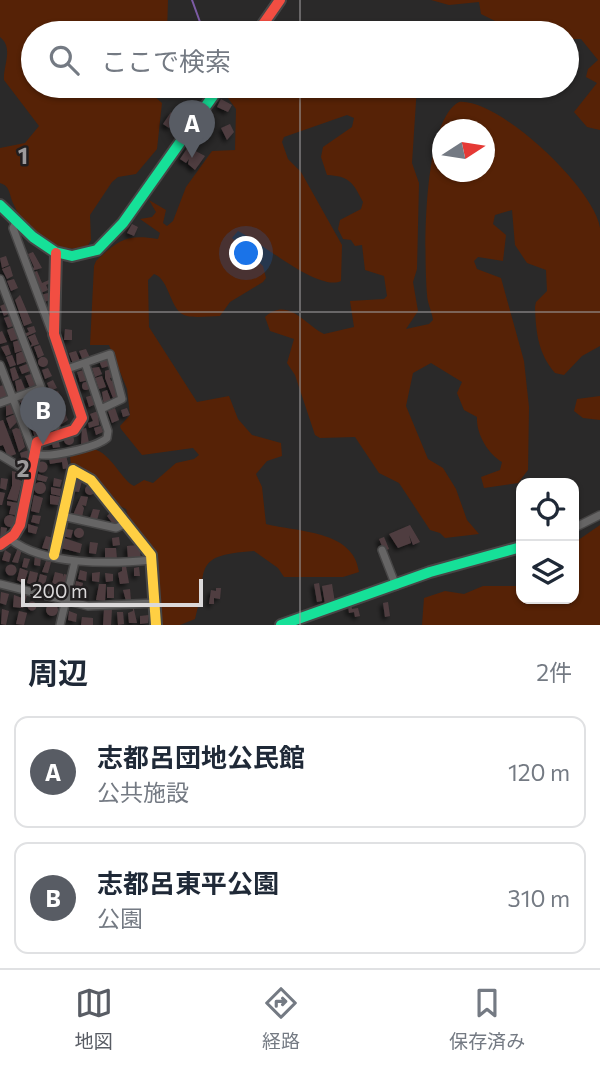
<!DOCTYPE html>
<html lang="ja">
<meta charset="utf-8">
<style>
body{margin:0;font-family:Commissioner,"Noto Sans JP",sans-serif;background:#f2f2f3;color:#1f2937}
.controls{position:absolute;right:21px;bottom:21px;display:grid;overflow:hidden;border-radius:14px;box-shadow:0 2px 5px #0004}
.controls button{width:63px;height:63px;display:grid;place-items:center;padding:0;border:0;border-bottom:2px solid #e0e1e3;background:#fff;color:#1f2937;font:35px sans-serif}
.compass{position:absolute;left:432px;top:119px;width:63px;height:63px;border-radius:50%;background:#fff;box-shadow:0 2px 5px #0004;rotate:78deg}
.scale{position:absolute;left:21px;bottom:18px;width:182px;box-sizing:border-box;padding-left:7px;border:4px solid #dbd9da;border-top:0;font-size:19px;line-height:24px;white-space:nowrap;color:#dbd9da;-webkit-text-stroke:5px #211e1f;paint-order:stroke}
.you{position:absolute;left:247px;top:254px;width:24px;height:24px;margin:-18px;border:5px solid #fff;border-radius:50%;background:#1a73e8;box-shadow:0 0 0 10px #1a73e833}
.badge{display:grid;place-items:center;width:46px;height:46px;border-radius:50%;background:#585c64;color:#fff;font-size:23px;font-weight:700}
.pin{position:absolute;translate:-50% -58px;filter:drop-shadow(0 2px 4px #0008)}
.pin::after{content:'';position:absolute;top:37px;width:24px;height:21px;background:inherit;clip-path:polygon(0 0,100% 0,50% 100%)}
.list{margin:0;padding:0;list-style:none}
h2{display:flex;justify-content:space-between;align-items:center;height:91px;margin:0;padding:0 28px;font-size:30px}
h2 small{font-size:23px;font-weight:400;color:#747a83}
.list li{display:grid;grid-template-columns:46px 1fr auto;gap:21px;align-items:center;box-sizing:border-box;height:112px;margin:0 14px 14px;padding:0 14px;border:2px solid #e0e1e3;border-radius:14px}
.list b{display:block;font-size:26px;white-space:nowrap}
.list p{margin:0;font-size:23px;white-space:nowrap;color:#747a83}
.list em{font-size:23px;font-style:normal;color:#747a83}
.icon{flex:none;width:38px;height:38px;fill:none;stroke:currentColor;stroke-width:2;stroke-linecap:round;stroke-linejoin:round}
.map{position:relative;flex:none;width:600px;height:625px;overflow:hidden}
.search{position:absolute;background:#fff;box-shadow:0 2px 5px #0004;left:21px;right:21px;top:21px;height:77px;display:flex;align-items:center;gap:18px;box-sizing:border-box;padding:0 24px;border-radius:38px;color:#747a83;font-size:26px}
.sheet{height:343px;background:#fff}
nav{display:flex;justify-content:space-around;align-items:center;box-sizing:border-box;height:98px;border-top:2px solid #e0e1e3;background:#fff;font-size:19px;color:#747a83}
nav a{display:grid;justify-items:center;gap:4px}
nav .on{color:#585c64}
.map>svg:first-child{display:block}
.green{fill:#562206;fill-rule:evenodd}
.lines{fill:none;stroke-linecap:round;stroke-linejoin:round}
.stream{stroke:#7c5ba4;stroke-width:2}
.building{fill:#503e41;filter:url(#shadow)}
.street-casing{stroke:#474646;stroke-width:10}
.fast-casing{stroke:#474646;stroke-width:14}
.slow-casing{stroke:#474646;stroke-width:14}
.jam-casing{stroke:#474646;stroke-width:14}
.street{stroke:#666565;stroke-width:7}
.fast{stroke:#16e098;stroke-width:10}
.slow{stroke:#ffcf43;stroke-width:10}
.jam{stroke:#f24e42;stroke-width:10}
.grid{fill:none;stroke:#9d9b9c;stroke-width:2;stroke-opacity:0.55}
.grid-label{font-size:23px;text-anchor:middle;font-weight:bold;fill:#9d9b9c;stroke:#211e1f;stroke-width:5;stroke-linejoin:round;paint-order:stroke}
</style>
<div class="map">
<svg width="600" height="625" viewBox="0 0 600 625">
<defs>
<filter id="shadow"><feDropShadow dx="-3" dy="3" stdDeviation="2" flood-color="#0009"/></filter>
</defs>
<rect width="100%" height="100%" fill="#2a2929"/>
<path class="green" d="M 0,0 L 168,0 L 167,33 L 33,33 L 33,86 L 143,86 L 162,103 L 157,149 L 136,174 L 118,177 L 112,182 L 90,215 L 91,240 L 87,247 C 58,255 26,233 14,205 C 9,196 11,186 0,183 L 0,148 L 25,143 L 39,126 L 4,80 C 3,65 14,48 0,37 Z
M 431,0 L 600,0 L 600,130 L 587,127 L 574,112 L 597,83 L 586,77 L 588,69 L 598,60 L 581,39 L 567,39 L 567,33 L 509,33 L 501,24 L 481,14 L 479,2 L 449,5 Z
M 277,86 L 417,86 L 412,163 L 419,183 L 417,269 L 413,282 L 418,311 L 406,329 L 429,324 L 433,320 C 432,311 427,303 427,294 C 424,256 422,122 459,102 C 499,98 595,189 600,228 C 600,266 600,308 600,346 L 582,356 L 564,375 L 555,373 C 538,353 536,333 535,307 L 536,302 L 547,291 L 546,270 L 527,263 L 515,245 L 512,210 L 495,215 L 493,224 L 506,235 L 503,261 L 478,257 L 474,261 L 477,269 L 501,278 L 524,361 L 529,407 L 528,470 L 518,483 L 484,488 L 481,477 L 500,470 L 502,462 C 488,454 476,434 477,417 L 464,410 L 457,393 L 462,382 L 431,363 L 413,373 L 406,406 L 428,459 L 443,468 L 456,489 L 467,520 L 479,534 L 445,538 L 440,533 L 430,530 L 399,483 L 379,473 L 355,437 L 320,438 L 315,435 L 295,375 L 287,363 L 294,339 L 270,331 L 265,317 C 288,296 305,325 324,334 L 354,327 L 350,301 L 384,299 L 387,296 L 384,276 L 365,270 L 362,245 L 355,246 L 351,240 L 343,239 L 338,229 L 340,220 L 361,209 L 363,202 C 353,182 349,176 327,175 L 321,157 L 323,147 L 352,127 L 354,118 L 347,115 L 284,137 L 282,142 L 288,159 L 301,172 L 342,245 L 341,281 C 318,292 260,241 238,231 L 232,238 L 263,266 L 266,278 L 263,282 L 230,302 L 220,316 C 211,316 196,318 187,316 C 170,313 170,279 154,274 L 148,280 L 149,327 L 197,402 L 229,396 L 238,419 L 252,435 L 281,443 L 282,456 L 267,461 L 256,474 L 262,487 L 266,524 C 297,532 354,530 359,572 L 343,577 L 284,577 L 278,568 L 254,551 C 187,555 210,572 195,619 L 180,625 L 160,625 L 157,559 L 129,520 L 126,509 L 116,504 L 91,474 L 71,465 L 70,456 C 105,431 116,477 134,486 L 144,480 L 153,483 L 176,463 L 194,459 L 199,455 L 193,448 L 142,455 L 121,429 L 120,426 L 130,415 L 127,389 L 109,345 L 90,345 L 94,266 L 96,261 C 119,239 127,234 158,239 L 160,233 L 140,219 L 152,217 L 156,212 L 149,200 L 166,210 L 163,223 L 167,226 L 173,221 L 186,187 L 212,151 L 235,150 L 236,109 L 225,94 L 229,87 L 263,89 ZM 442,130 L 484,130 L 484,172 L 442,172 Z
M 600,396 L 600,420 L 583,418 L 574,411 L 577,399 Z
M 600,525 L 600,625 L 422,625 L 424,598 L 445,591 L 464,594 L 483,586 L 521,586 L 521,599 L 574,599 L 574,543 Z"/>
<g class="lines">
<path class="stream" d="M 192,0 L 204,33"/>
</g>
<path class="building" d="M 221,99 L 232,105 L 228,112 L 217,107 Z
M 171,112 L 177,117 L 169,128 L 163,124 Z
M 230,124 L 234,132 L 227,140 L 221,128 Z
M 188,147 L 205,156 L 195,170 L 188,164 L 189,159 L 186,163 L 180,159 Z
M 132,224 L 138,227 L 134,236 L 127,233 Z
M 33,252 L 42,268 L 31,271 L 34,267 L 28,254 Z
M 6,256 L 9,265 L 2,268 L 0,258 Z
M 10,266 L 13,276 L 7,279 L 2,269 Z
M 37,271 L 42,283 L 49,280 L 50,283 L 46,285 L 48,290 L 41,293 L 32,273 Z
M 14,279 L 18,288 L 11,291 L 7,281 Z
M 48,293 L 50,300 L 44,302 L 41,295 Z
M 20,295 L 32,323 L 24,326 L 15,300 Z
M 7,303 L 10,313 L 4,316 L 0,306 Z
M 10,316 L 13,326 L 8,328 L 4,318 Z
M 34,326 L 36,332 L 25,337 L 24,334 L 29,332 L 27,328 Z
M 12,328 L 15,328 L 20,338 L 11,341 L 7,330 Z
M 65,329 L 72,330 L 72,340 L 64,340 Z
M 2,331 L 7,342 L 0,344 L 0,332 Z
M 35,334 L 39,344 L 30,347 L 32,344 L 28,337 Z
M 20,340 L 24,350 L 15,353 L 13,342 Z
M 8,345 L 11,354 L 6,356 L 1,347 Z
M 40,345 L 44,355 L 38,358 L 34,347 Z
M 86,349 L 90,358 L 83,361 L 79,351 Z
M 25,350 L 28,361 L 17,365 L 16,354 Z
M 76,351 L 80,361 L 73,364 L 69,353 Z
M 12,355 L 16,365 L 10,367 L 6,357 Z
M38 362a5 5 0 1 1 10 0a5 5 0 1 1-10 0Z
M 106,358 L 109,366 L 102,368 L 99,361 Z
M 27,364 L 30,371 L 22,374 L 19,367 Z
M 15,367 L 19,378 L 13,381 L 10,369 Z
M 99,367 L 102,374 L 95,377 L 92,368 Z
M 48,368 L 52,376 L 45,379 L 42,370 Z
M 111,369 L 115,376 L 110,378 L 111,381 L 116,379 L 119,400 L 115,403 L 105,378 L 105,371 Z
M 84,370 L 88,380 L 80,382 L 77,372 Z
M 34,373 L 37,385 L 30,388 L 25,376 Z
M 102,376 L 106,387 L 99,389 L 95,378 Z
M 21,379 L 25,389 L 17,392 L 15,381 Z
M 53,380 L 57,388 L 50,391 L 47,383 Z
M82 386a4 4 0 1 1 8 0a4 4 0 1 1-8 0Z
M 4,385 L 8,397 L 0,400 L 0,386 Z
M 107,390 L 112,403 L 104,406 L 102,392 Z
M 58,391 L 61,398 L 53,401 L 50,394 Z
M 40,392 L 44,404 L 37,406 L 33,395 Z
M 93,395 L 96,404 L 89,407 L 86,397 Z
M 28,396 L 31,405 L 24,408 L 19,400 Z
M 60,400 L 64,409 L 56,411 L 53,403 Z
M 11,404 L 15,413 L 6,416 L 6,406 Z
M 47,408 L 49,415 L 42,418 L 39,411 Z
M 115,408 L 119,420 L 112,423 L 108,411 Z
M 127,408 L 130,415 L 123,417 L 121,410 Z
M 33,409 L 37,420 L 28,423 L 24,412 Z
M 64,410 L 68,420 L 59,426 L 57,412 Z
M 98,411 L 99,425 L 89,428 L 88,423 L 93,421 L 90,414 Z
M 15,414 L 17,422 L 10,429 L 6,418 Z
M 3,420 L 16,454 L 8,457 L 3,445 L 0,446 L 0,421 Z
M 51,421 L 54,430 L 44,434 L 41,424 Z
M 38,422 L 43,435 L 35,438 L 31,425 Z
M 101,426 L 103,432 L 96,435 L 94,428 Z
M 16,428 L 20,429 L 25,447 L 19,452 L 12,430 Z
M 86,428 L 89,443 L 81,444 L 82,429 Z
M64 440a5 5 0 1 1 10 0a5 5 0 1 1-10 0Z
M 58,438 L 60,447 L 53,448 L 51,439 Z
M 29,450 L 29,466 L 24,468 L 20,453 Z
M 66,455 L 69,468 L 63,469 L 62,462 L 50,464 L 49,458 Z
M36.5 467a5.5 5.5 0 1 1 11 0a5.5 5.5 0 1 1-11 0Z
M 12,471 L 20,473 L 19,480 L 22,481 L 17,501 L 7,499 L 12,486 Z
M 38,474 L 48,477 L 46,482 L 37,480 Z
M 1,478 L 8,479 L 6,490 L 0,488 Z
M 54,478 L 62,480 L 60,487 L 53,486 Z
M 75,480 L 82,481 L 79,492 L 72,491 Z
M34 488a6 6 0 1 1 12 0a6 6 0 1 1-12 0Z
M85 490a5 5 0 1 1 10 0a5 5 0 1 1-10 0Z
M 51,487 L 61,489 L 60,496 L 51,494 Z
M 0,492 L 5,493 L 2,505 L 0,505 Z
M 34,495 L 43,498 L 39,513 L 31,511 Z
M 50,495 L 60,497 L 58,505 L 50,504 Z
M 81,496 L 88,497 L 86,506 L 82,505 L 84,508 L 82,517 L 73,515 Z
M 7,501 L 18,503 L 15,515 L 9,514 L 11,506 L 7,505 Z
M 93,509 L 100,510 L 97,520 L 90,518 Z
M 112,511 L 119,520 L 114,525 L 107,516 Z
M4 521a6 6 0 1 1 12 0a6 6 0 1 1-12 0Z
M 33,515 L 41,516 L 39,524 L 31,522 Z
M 28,524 L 38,527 L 36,534 L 28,532 Z
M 410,525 L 420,542 L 413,545 L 409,535 L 411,543 L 398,548 L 389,534 Z
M 1,527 L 7,528 L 5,539 L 0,538 Z
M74 533a5 5 0 1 1 10 0a5 5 0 1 1-10 0Z
M 66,529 L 73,530 L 71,538 L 62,536 Z
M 46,536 L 53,538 L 51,550 L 42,548 Z
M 61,537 L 82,544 L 80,553 L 61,548 Z
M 119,537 L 120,545 L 113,546 L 112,538 Z
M 384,537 L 389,549 L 384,551 L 379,539 Z
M 90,542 L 98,543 L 96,554 L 89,553 Z
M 139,545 L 141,558 L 128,559 L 127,546 Z
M 18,548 L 22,549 L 18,563 L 12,562 Z
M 105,548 L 116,548 L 117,559 L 105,559 Z
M 5,550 L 11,554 L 9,562 L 2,560 Z
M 35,556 L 41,557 L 40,566 L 34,565 Z
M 24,558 L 30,559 L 27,568 L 22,567 Z
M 46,561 L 51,562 L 48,573 L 42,572 Z
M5.5 570a5.5 5.5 0 1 1 11 0a5.5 5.5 0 1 1-11 0Z
M 126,566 L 129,583 L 120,584 L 118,573 L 122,571 L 122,567 Z
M 139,567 L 140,576 L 134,576 L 134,568 Z
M 20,568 L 28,571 L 24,584 L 17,580 Z
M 80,570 L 87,572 L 86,581 L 78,579 Z
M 30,571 L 38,573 L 35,586 L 27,583 Z
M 55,572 L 63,574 L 63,577 L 64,574 L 68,575 L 66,584 L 52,584 Z
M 100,572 L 99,582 L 92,581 L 92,573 Z
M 105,573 L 113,574 L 113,581 L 106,582 Z
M 40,574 L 47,576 L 44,588 L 37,587 Z
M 76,581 L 83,583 L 81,594 L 74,592 Z
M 319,583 L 322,601 L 317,602 L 314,584 Z
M 99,584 L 106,584 L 105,601 L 96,600 Z
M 332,584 L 335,603 L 325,604 L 322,586 Z
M 50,585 L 59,588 L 57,596 L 48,593 Z
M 107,587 L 114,587 L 114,598 L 107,598 Z
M 216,588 L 221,588 L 220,599 L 214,598 L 214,604 L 209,604 L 211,590 L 216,591 Z
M 130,589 L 131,601 L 126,601 L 123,590 Z
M 1,592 L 9,594 L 6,605 L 0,603 Z
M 23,593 L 27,595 L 23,608 L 13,607 L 14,595 L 22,598 Z
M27.5 606a4.5 4.5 0 1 1 9 0a4.5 4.5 0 1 1-9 0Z
M 388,602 L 390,616 L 385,617 L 383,603 Z
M46 610a6 6 0 1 1 12 0a6 6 0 1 1-12 0Z
M 351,604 L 352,609 L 358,608 L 360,616 L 355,617 L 354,612 L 349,613 L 348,605 Z
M 133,605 L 137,623 L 129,623 L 128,613 L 133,611 Z
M 2,609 L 9,611 L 6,625 L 1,624 Z
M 104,609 L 112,609 L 111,625 L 103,625 Z
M 19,611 L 27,613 L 24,625 L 16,624 Z
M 69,611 L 77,614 L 76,622 L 68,620 Z
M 117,612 L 123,612 L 124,624 L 118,625 Z
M 149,615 L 148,623 L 140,624 L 140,616 Z
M 82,617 L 93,618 L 93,625 L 81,625 Z"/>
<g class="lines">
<defs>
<path id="street" d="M 17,220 L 13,228 L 51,330 L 53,330
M 0,279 L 56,427
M 0,365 L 34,453 C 46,460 97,447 107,438 L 108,431 L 85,363
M 67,369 L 110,354 L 122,399 L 101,409
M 0,403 L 41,388
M 0,455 L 30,473
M 62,516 L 116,528 L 127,523
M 574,528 L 600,515
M 10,539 C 44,566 112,564 152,560
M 382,550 L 396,586
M 0,584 L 88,606 L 155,603
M 60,625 L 75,561"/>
<path id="fast" d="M 0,205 L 33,237 L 55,252 L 72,256 L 97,250 L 123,223 L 220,86
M 281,625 L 430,572 L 521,547"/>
<path id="slow" d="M 54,555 L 73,470 L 91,480 L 151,555 L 156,625"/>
<path id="jam" d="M 257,33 L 280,0
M 0,545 L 14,535 L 20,525 L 37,442 L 74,430 L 82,418 L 54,334 L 56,253"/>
</defs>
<use href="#street" class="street-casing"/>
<use href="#fast" class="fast-casing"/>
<use href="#slow" class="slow-casing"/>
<use href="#jam" class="jam-casing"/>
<use href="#street" class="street"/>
<use href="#fast" class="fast"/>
<use href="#slow" class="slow"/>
<use href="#jam" class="jam"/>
</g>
<path class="grid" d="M 300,0 L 300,33M 300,86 L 300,625M 0,312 L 600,312"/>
<g class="grid-label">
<text x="23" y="164">1</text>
<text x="23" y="477">2</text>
</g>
</svg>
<div class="controls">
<button><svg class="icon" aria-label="locate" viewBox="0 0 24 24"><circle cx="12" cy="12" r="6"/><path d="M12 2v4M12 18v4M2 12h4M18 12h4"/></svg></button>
<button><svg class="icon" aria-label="layers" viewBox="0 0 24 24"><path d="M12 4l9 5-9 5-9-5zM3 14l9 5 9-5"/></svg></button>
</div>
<svg class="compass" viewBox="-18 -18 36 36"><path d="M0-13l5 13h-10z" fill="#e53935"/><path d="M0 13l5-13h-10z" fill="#747a83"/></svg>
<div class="scale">200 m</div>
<div class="you"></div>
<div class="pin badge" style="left:192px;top:158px">A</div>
<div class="pin badge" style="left:43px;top:445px">B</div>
<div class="search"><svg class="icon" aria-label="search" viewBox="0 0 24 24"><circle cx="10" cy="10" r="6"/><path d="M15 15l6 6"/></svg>ここで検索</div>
</div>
<section class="sheet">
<h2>周辺<small>2件</small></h2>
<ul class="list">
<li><span class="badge">A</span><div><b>志都呂団地公民館</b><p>公共施設</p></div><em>120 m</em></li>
<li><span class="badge">B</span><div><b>志都呂東平公園</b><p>公園</p></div><em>310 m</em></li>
</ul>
</section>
<nav>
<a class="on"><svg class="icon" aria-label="map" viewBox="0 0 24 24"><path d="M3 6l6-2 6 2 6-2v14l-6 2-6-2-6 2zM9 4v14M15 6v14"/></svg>地図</a>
<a><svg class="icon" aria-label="directions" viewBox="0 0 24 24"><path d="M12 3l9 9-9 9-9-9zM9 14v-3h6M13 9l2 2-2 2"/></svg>経路</a>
<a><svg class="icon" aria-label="saved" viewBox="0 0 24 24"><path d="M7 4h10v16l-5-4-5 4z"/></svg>保存済み</a>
</nav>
